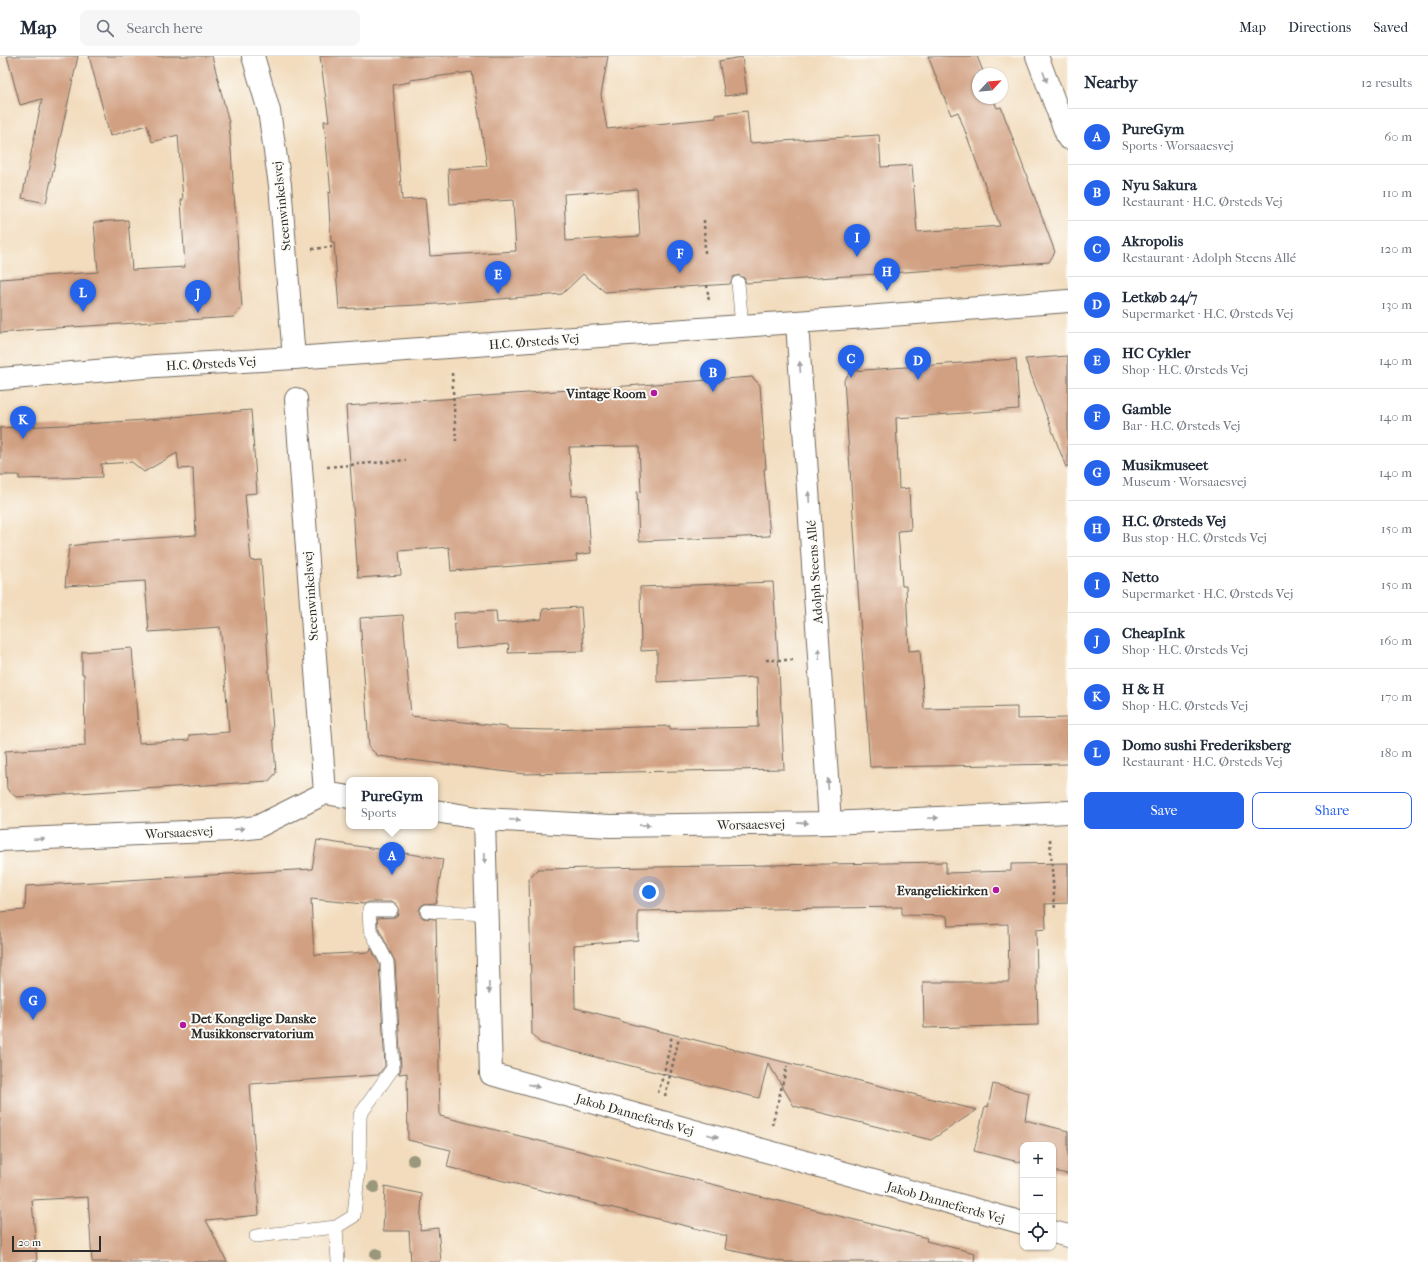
<!DOCTYPE html>
<meta charset="utf-8">
<style>
body{margin:0;font-family:"IM FELL French Canon",serif;background:#f6f6f7;color:#1f2937}
.controls{position:absolute;right:12px;bottom:12px;display:grid;overflow:hidden;border-radius:8px;box-shadow:0 1px 3px #0004}
.controls button{width:36px;height:36px;display:grid;place-items:center;padding:0;border:0;border-bottom:1px solid #e0e1e3;background:#fff;color:#1f2937;font:20px sans-serif}
.compass{position:absolute;left:972px;top:12px;width:36px;height:36px;border-radius:50%;background:#fff;box-shadow:0 1px 3px #0004;rotate:64deg}
.scale{position:absolute;left:12px;bottom:10px;width:89px;box-sizing:border-box;padding-left:4px;border:2px solid #2b2b2b;border-top:0;font-size:11px;line-height:14px;white-space:nowrap;color:#2b2b2b;-webkit-text-stroke:3px #fdfcf7;paint-order:stroke}
.you{position:absolute;left:649px;top:836px;width:14px;height:14px;margin:-10px;border:3px solid #fff;border-radius:50%;background:#1a73e8;box-shadow:0 0 0 6px #1a73e833}
.badge{display:grid;place-items:center;width:26px;height:26px;border-radius:50%;background:#2563eb;color:#fff;font-size:13px;font-weight:700}
.pin{position:absolute;translate:-50% -33px;filter:drop-shadow(0 1px 2px #0008)}
.pin::after{content:'';position:absolute;top:21px;width:14px;height:12px;background:inherit;clip-path:polygon(0 0,100% 0,50% 100%)}
.popup{position:absolute;left:346px;top:721px;width:92px;height:52px;box-sizing:border-box;display:grid;place-content:center;border-radius:8px;background:#fff;filter:drop-shadow(0 1px 3px #0005);font-size:13px;white-space:nowrap;color:#747a83}
.popup b{font-size:15px;color:#1f2937}
.popup::after{content:'';position:absolute;left:50%;top:100%;margin-left:-8px;border:8px solid transparent;border-top-color:#fff}
.list{margin:0;padding:0;list-style:none}
h2{display:flex;justify-content:space-between;align-items:center;height:52px;margin:0;padding:0 16px;font-size:17px}
h2 small{font-size:13px;font-weight:400;color:#747a83}
.list li{display:grid;grid-template-columns:26px 1fr auto;gap:12px;align-items:center;box-sizing:border-box;height:56px;padding:0 16px;border-top:1px solid #e0e1e3}
.list b{display:block;font-size:15px;white-space:nowrap}
.list p{margin:0;font-size:13px;white-space:nowrap;color:#747a83}
.list em{font-size:13px;font-style:normal;color:#747a83}
.actions{display:flex;gap:8px;padding:12px 16px}
.actions a{flex:1;padding:9px 0;border:1px solid #2563eb;border-radius:8px;text-align:center;font-size:14px;color:#2563eb}
.actions .main{background:#2563eb;color:#fff}
.icon{flex:none;width:22px;height:22px;fill:none;stroke:currentColor;stroke-width:2;stroke-linecap:round;stroke-linejoin:round}
.map{position:relative;flex:none;width:1068px;height:1206px;overflow:hidden}
header{display:flex;align-items:center;gap:24px;box-sizing:border-box;height:56px;padding:0 20px;background:#fff;border-bottom:1px solid #e0e1e3}
header strong{font-size:19px}
nav{display:flex;gap:22px;margin-inline-start:auto;font-size:14px}
.search{width:280px;height:36px;background:#f6f6f7;display:flex;align-items:center;gap:10px;box-sizing:border-box;padding:0 14px;border-radius:8px;color:#747a83;font-size:15px}
main{display:flex}
aside{flex:1;background:#fff}
.map>svg:first-child{display:block}
.building{fill:#d1a082;fill-rule:evenodd}
.lines{fill:none;stroke-linecap:round;stroke-linejoin:round}
.service-casing{stroke:#71695e;stroke-width:14}
.minor-casing{stroke:#71695e;stroke-width:24}
.tertiary-casing{stroke:#71695e;stroke-width:24}
.path{stroke:#71695e;stroke-width:2.5;stroke-dasharray:3 3;stroke-linecap:butt}
.service{stroke:#fff;stroke-width:13}
.minor{stroke:#fff;stroke-width:22}
.tertiary{stroke:#fff;stroke-width:22}
.tree{fill:#99977b}
.oneway{fill:#a0a0a0}
.poi-dot{fill:#b5179e;stroke:#fdfcf7;stroke-width:1.5}
.labels{text-anchor:middle;stroke-width:4;stroke-linejoin:round;paint-order:stroke}
.street-label{font-size:13px;fill:#2b2b2b;stroke:#fdfcf7}
.poi-label{font-size:13px;font-weight:bold;fill:#2b2b2b;stroke:#fdfcf7;text-anchor:end}
</style>
<header>
<strong>Map</strong>
<div class="search"><svg class="icon" aria-label="search" viewBox="0 0 24 24"><circle cx="10" cy="10" r="6"/><path d="M15 15l6 6"/></svg>Search here</div>
<nav><a>Map</a><a>Directions</a><a>Saved</a></nav>
</header>
<main>
<div class="map">
<svg width="1068" height="1206" viewBox="0 0 1068 1206">
<rect width="100%" height="100%" fill="#fdfcf7"/>
<filter id="ink" filterUnits="userSpaceOnUse"><feTurbulence type="fractalNoise" baseFrequency=".025" numOctaves="2"/><feDisplacementMap in="SourceGraphic" scale="8" xChannelSelector="R" yChannelSelector="G"/><feConvolveMatrix kernelMatrix="1 2 1 2 8 2 1 2 1" color-interpolation-filters="sRGB"/></filter>
<filter id="wash" filterUnits="userSpaceOnUse"><feTurbulence type="fractalNoise" baseFrequency=".012" numOctaves="4" result="noise"/><feDisplacementMap in="SourceGraphic" scale="16" xChannelSelector="R" yChannelSelector="G"/><feGaussianBlur stdDeviation="0.9" result="paint"/><feColorMatrix in="noise" values="0 0 0 0 0 0 0 0 0 0 0 0 0 0 0 0 0 1.4 0 .05"/><feComposite in="paint" operator="in"/></filter>
<g filter="url(#wash)">
<rect width="100%" height="100%" fill="#f2dcbd"/>
<g id="blocks">
<path class="building" d="M 7,0 L 78,0 L 46,147 L 22,142 L 42,43 L 20,49 Z
M 89,0 L 212,0 L 229,67 L 242,251 L 234,261 L 23,274 L 23,275 L 0,277 L 0,223 L 98,216 L 94,166 L 128,164 L 132,214 L 185,211 L 181,144 L 183,144 L 178,79 L 152,86 L 147,69 L 110,80 Z
M 320,0 L 608,0 L 601,39 L 607,73 L 716,62 L 716,59 L 747,55 L 750,87 L 879,79 L 881,111 L 912,109 L 917,176 L 1000,170 L 958,56 L 951,59 L 928,0 L 977,0 L 984,18 L 978,18 L 978,42 L 993,42 L 997,52 L 1001,51 L 1055,196 L 1049,206 L 746,227 L 744,222 L 738,219 L 733,221 L 730,228 L 605,236 L 583,218 L 562,238 L 437,248 L 339,253 L 334,186 L 331,186 L 328,136 L 331,137 L 324,65 L 329,65 ZM 472,16 L 487,110 L 448,113 L 450,148 L 513,144 L 516,195 L 430,200 L 425,142 L 402,144 L 393,29 L 410,26 L 410,24 ZM 637,133 L 640,180 L 566,185 L 564,138 Z
M 742,1 L 747,37 L 725,40 L 719,5 Z
M 1068,300 L 1068,410 L 1066,411 L 1025,303 Z
M 1016,303 L 1019,353 L 896,362 L 899,433 L 909,432 L 911,474 L 898,475 L 902,530 L 906,530 L 909,595 L 920,594 L 924,653 L 1017,651 L 1017,663 L 1068,662 L 1068,708 L 870,711 L 844,324 L 851,315 Z
M 752,321 L 760,329 L 766,413 L 764,413 L 770,480 L 639,485 L 637,436 L 641,435 L 639,390 L 569,391 L 572,440 L 587,439 L 591,497 L 576,499 L 577,505 L 451,515 L 449,491 L 423,493 L 399,495 L 401,519 L 358,522 L 346,350 Z
M 251,354 L 257,437 L 245,438 L 251,505 L 261,504 L 276,717 L 269,725 L 16,741 L 7,733 L 5,695 L 85,690 L 84,618 L 82,618 L 82,596 L 132,592 L 139,687 L 189,684 L 189,679 L 229,676 L 223,596 L 220,571 L 149,576 L 145,525 L 65,530 L 69,490 L 86,488 L 86,487 L 196,479 L 193,412 L 179,413 L 177,397 L 144,416 L 132,406 L 101,408 L 102,421 L 19,423 L 19,419 L 0,419 L 0,372 L 85,368 L 173,362 L 173,361 Z
M 773,526 L 779,615 L 784,713 L 524,718 L 378,700 L 369,691 L 360,562 L 403,559 L 411,660 L 507,671 L 507,673 L 549,674 L 670,670 L 670,673 L 758,671 L 757,621 L 657,626 L 657,594 L 641,595 L 640,531 Z
M 581,551 L 584,595 L 508,597 L 509,588 L 456,593 L 454,557 L 496,555 L 497,567 L 542,563 L 543,553 Z
M 317,784 L 443,803 L 436,847 L 424,848 L 421,850 L 419,855 L 420,859 L 423,862 L 436,863 L 440,1060 L 927,1182 L 926,1185 L 975,1197 L 974,1206 L 784,1206 L 725,1193 L 727,1180 L 447,1111 L 451,1094 L 408,1084 L 407,1017 L 399,1018 L 401,1012 L 395,906 L 378,871 L 377,862 L 395,861 L 398,858 L 398,850 L 395,847 L 391,846 L 369,846 L 364,848 L 311,843 L 314,899 L 370,896 L 371,892 L 379,908 L 385,1010 L 378,1019 L 250,1028 L 259,1159 L 206,1164 L 227,1206 L 92,1206 L 88,1141 L 32,1144 L 37,1206 L 0,1206 L 0,856 L 25,854 L 26,830 L 312,813 Z
M 946,806 L 946,817 L 1011,815 L 1011,808 L 1068,807 L 1068,847 L 1045,848 L 1046,873 L 1036,874 L 1038,969 L 924,972 L 923,926 L 1009,926 L 1008,868 L 948,870 L 947,860 L 902,859 L 902,851 L 638,855 L 638,884 L 574,889 L 575,952 L 619,963 L 619,965 L 977,1054 L 931,1084 L 794,1050 L 768,1007 L 759,1042 L 540,987 L 532,978 L 529,822 L 538,813 Z
M 993,1028 L 1029,1037 L 1025,1064 L 1068,1075 L 1068,1118 L 1053,1115 L 1053,1089 L 1023,1089 L 1023,1107 L 974,1095 L 985,1050 L 988,1051 Z
M 385,1130 L 422,1138 L 420,1174 L 438,1172 L 441,1206 L 411,1206 L 409,1175 L 383,1175 Z"/>
</g>
</g>
<g filter="url(#ink)">
<use href="#blocks" fill-opacity="0" stroke="#71695e" stroke-width="1"/>
<g class="lines">
<defs>
<path id="service" d="M 738,227 L 742,270
M 427,855 L 486,858
M 256,1180 L 336,1171
M 338,1206 L 336,1171 L 354,1160 L 359,1108 L 360,1059 L 393,1012 L 387,906 L 370,873 L 369,854 L 391,854"/>
<path id="minor" d="M 253,0 L 269,55 L 280,129 L 294,302
M 797,266 L 830,767
M 296,343 L 325,737
M 435,755 L 484,763 L 610,770 L 830,767 L 1068,756
M 484,763 L 491,1018 L 1023,1167
M 0,784 L 232,774 L 257,771 L 325,737 L 349,741
M 1053,1176 L 1068,1180"/>
<path id="tertiary" d="M 1037,0 L 1068,82
M 0,323 L 156,310 L 294,302 L 866,261 L 1068,245"/>
</defs>
<use href="#service" class="service-casing"/>
<use href="#minor" class="minor-casing"/>
<use href="#tertiary" class="tertiary-casing"/>
<path class="path" d="M 704,164 L 705,197
M 312,193 L 332,191
M 707,229 L 709,246
M 452,317 L 456,385
M 327,411 L 406,404
M 766,604 L 793,604
M 1050,783 L 1055,855
M 658,1037 L 664,1017 L 672,979
M 665,1040 L 679,982
M 772,1069 L 787,1010"/>
<use href="#service" class="service"/>
<use href="#minor" class="minor"/>
<use href="#tertiary" class="tertiary"/>
</g>
<g class="tree">
<circle cx="413" cy="1104" r="6"/>
<circle cx="374" cy="1131" r="6"/>
<circle cx="376" cy="1198" r="6"/>
</g>
<defs><path id="oneway-solid" d="M-6-.8H1V-3.2L6.5 0L1 3.2V.8H-6Z"/></defs>
<g class="oneway">
<use href="#oneway-solid" transform="translate(1045 21) rotate(70)"/>
<use href="#oneway-solid" transform="translate(800 311) rotate(-94)"/>
<use href="#oneway-solid" transform="translate(809 441) rotate(-94)"/>
<use href="#oneway-solid" transform="translate(819 598) rotate(-94)"/>
<use href="#oneway-solid" transform="translate(828 728) rotate(-94)"/>
<use href="#oneway-solid" transform="translate(933 762) rotate(-3)"/>
<use href="#oneway-solid" transform="translate(515 764) rotate(2)"/>
<use href="#oneway-solid" transform="translate(803 767) rotate(-1)"/>
<use href="#oneway-solid" transform="translate(645 769) rotate(-1)"/>
<use href="#oneway-solid" transform="translate(239 773) rotate(-6)"/>
<use href="#oneway-solid" transform="translate(39 783) rotate(-3)"/>
<use href="#oneway-solid" transform="translate(485 802) rotate(88)"/>
<use href="#oneway-solid" transform="translate(489 932) rotate(88)"/>
<use href="#oneway-solid" transform="translate(534 1030) rotate(16)"/>
<use href="#oneway-solid" transform="translate(713 1080) rotate(16)"/>
</g>
</g>
<g class="poi-dot">
<circle cx="654" cy="337" r="4"/>
<circle cx="996" cy="834" r="4"/>
<circle cx="183" cy="969" r="4"/>
</g>
<g class="labels">
<g class="street-label">
<text transform="translate(281 150) rotate(-96)" y="5">Steenwinkelsvej</text>
<text transform="translate(534 285) rotate(-4)" y="5">H.C. Ørsteds Vej</text>
<text transform="translate(211 307) rotate(-3)" y="5">H.C. Ørsteds Vej</text>
<text transform="translate(814 516) rotate(-94)" y="5">Adolph Steens Allé</text>
<text transform="translate(310 540) rotate(-94)" y="5">Steenwinkelsvej</text>
<text transform="translate(751 768) rotate(-1)" y="5">Worsaaesvej</text>
<text transform="translate(179 776) rotate(-3)" y="5">Worsaaesvej</text>
<text transform="translate(635 1058) rotate(16)" y="5">Jakob Dannefærds Vej</text>
<text transform="translate(946 1146) rotate(16)" y="5">Jakob Dannefærds Vej</text>
</g>
<g class="poi-label">
<text x="646" y="342">Vintage Room</text>
<text x="988" y="839">Evangeliekirken</text>
<text x="191" y="967" text-anchor="start">Det Kongelige Danske<tspan x="191" dy="15">Musikkonservatorium</tspan></text>
</g>
</g>
</svg>
<div class="controls">
<button>+</button>
<button>−</button>
<button><svg class="icon" aria-label="locate" viewBox="0 0 24 24"><circle cx="12" cy="12" r="6"/><path d="M12 2v4M12 18v4M2 12h4M18 12h4"/></svg></button>
</div>
<svg class="compass" viewBox="-18 -18 36 36"><path d="M0-13l5 13h-10z" fill="#e53935"/><path d="M0 13l5-13h-10z" fill="#747a83"/></svg>
<div class="scale">20 m</div>
<div class="you"></div>
<div class="pin badge" style="left:392px;top:819px">A</div>
<div class="popup"><b>PureGym</b>Sports</div>
<div class="pin badge" style="left:713px;top:336px">B</div>
<div class="pin badge" style="left:851px;top:322px">C</div>
<div class="pin badge" style="left:918px;top:324px">D</div>
<div class="pin badge" style="left:498px;top:238px">E</div>
<div class="pin badge" style="left:680px;top:217px">F</div>
<div class="pin badge" style="left:33px;top:964px">G</div>
<div class="pin badge" style="left:887px;top:235px">H</div>
<div class="pin badge" style="left:857px;top:201px">I</div>
<div class="pin badge" style="left:198px;top:257px">J</div>
<div class="pin badge" style="left:23px;top:383px">K</div>
<div class="pin badge" style="left:83px;top:256px">L</div>
</div>
<aside>
<h2>Nearby<small>12 results</small></h2>
<ul class="list">
<li><span class="badge">A</span><div><b>PureGym</b><p>Sports · Worsaaesvej</p></div><em>60 m</em></li>
<li><span class="badge">B</span><div><b>Nyu Sakura</b><p>Restaurant · H.C. Ørsteds Vej</p></div><em>110 m</em></li>
<li><span class="badge">C</span><div><b>Akropolis</b><p>Restaurant · Adolph Steens Allé</p></div><em>120 m</em></li>
<li><span class="badge">D</span><div><b>Letkøb 24/7</b><p>Supermarket · H.C. Ørsteds Vej</p></div><em>130 m</em></li>
<li><span class="badge">E</span><div><b>HC Cykler</b><p>Shop · H.C. Ørsteds Vej</p></div><em>140 m</em></li>
<li><span class="badge">F</span><div><b>Gamble</b><p>Bar · H.C. Ørsteds Vej</p></div><em>140 m</em></li>
<li><span class="badge">G</span><div><b>Musikmuseet</b><p>Museum · Worsaaesvej</p></div><em>140 m</em></li>
<li><span class="badge">H</span><div><b>H.C. Ørsteds Vej</b><p>Bus stop · H.C. Ørsteds Vej</p></div><em>150 m</em></li>
<li><span class="badge">I</span><div><b>Netto</b><p>Supermarket · H.C. Ørsteds Vej</p></div><em>150 m</em></li>
<li><span class="badge">J</span><div><b>CheapInk</b><p>Shop · H.C. Ørsteds Vej</p></div><em>160 m</em></li>
<li><span class="badge">K</span><div><b>H &amp; H</b><p>Shop · H.C. Ørsteds Vej</p></div><em>170 m</em></li>
<li><span class="badge">L</span><div><b>Domo sushi Frederiksberg</b><p>Restaurant · H.C. Ørsteds Vej</p></div><em>180 m</em></li>
</ul>
<div class="actions"><a class="main">Save</a><a>Share</a></div>
</aside>
</main>
